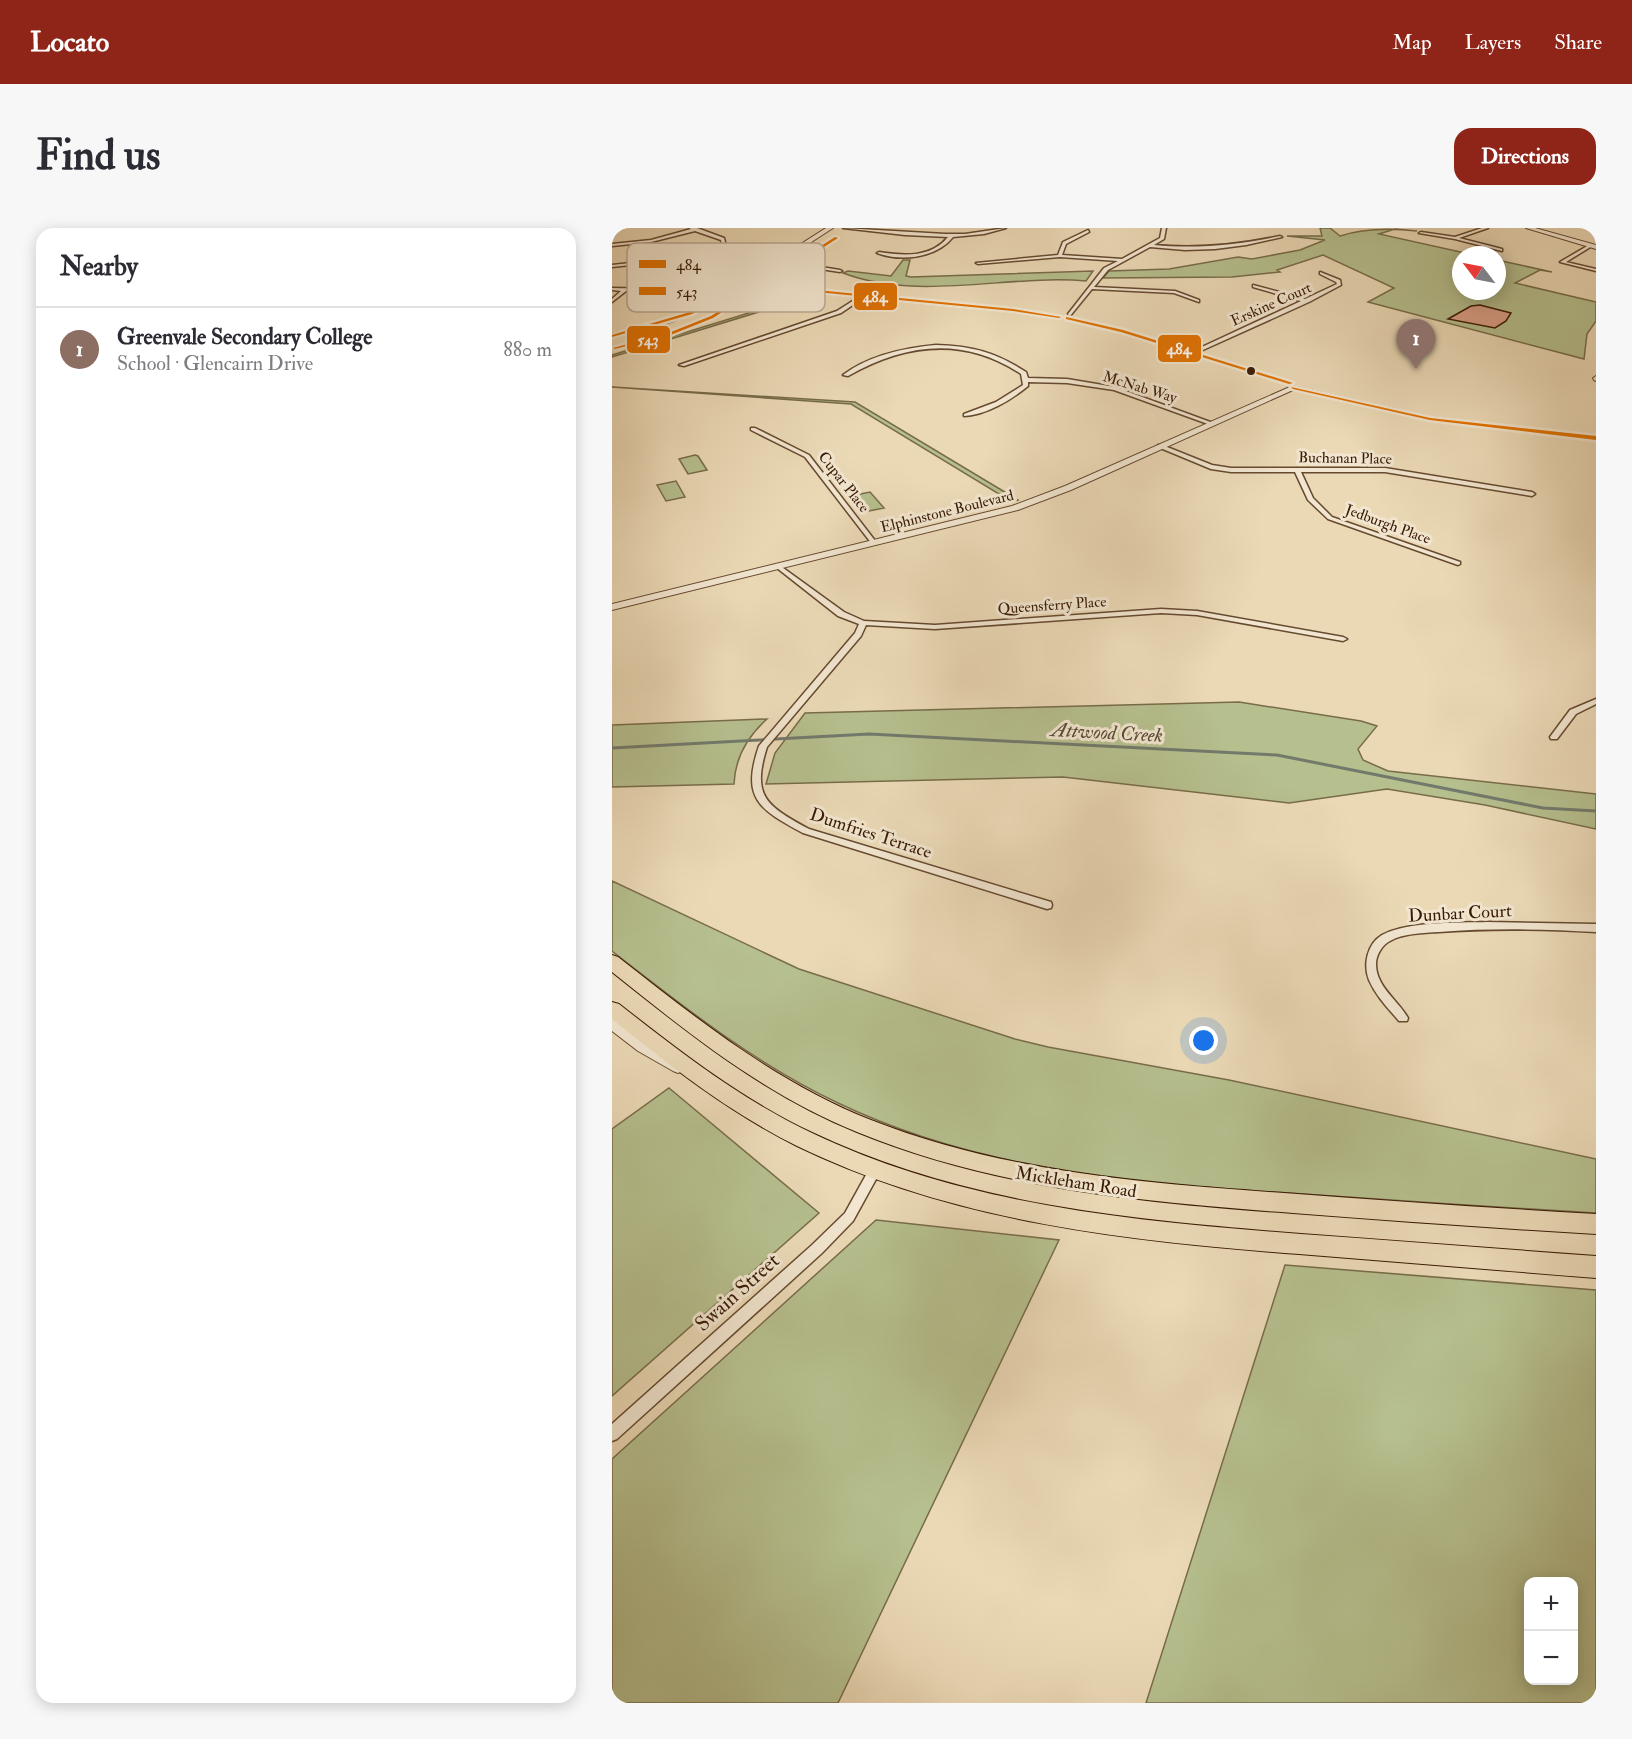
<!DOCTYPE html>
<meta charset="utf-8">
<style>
body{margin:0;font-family:"IM FELL Double Pica",serif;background:#f7f7f7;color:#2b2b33}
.controls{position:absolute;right:18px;bottom:18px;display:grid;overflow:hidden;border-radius:12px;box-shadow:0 3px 15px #0003}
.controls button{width:54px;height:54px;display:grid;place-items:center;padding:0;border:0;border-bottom:2px solid #e1e1e2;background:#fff;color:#2b2b33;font:30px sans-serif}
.compass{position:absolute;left:840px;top:18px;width:54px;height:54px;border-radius:50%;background:#fff;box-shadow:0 3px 15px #0003;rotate:302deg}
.you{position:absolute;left:592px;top:813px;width:21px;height:21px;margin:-15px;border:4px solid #fff;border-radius:50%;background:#1a73e8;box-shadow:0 0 0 9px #1a73e833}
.badge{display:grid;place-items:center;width:39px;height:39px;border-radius:50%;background:#8f2418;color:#fff;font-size:20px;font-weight:700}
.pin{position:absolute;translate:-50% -50px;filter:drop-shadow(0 2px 3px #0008)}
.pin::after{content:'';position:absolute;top:32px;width:21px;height:18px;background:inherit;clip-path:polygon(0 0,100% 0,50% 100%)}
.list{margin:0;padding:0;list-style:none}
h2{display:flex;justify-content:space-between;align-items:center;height:78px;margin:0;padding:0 24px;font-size:26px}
h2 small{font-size:20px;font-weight:400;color:#7c7c81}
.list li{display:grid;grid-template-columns:39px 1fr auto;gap:18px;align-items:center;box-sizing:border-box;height:84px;padding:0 24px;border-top:2px solid #e1e1e2}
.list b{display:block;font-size:22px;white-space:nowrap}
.list p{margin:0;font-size:20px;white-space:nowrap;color:#7c7c81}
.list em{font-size:20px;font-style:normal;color:#7c7c81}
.map{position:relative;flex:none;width:984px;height:1475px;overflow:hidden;border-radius:18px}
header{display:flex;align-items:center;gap:36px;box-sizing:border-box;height:84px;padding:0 30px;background:#8f2418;color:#fff}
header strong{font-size:28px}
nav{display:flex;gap:33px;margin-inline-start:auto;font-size:21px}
.intro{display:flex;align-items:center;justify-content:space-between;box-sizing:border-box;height:144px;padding:0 36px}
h1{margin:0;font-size:42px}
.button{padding:15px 27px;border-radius:18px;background:#8f2418;color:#fff;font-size:21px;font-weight:700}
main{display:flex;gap:36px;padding:0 36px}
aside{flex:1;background:#fff;border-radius:18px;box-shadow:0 3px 15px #0003}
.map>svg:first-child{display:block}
.green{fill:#b6bf8e;stroke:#786c49;stroke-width:1.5;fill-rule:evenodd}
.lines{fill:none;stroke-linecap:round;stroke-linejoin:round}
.stream{stroke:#727a6c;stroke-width:3}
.building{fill:#dca089;stroke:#391a04;stroke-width:1.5}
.minor-casing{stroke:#664a30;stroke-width:3}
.tertiary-casing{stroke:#664a30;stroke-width:2}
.primary-casing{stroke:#391a04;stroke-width:2}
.minor{fill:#f2e6d0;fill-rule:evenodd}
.tertiary{fill:#f2e6d0;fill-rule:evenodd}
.primary{fill:#ebd9b6;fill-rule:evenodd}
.bus-1-casing{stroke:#f2e6d0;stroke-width:5}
.bus-2-casing{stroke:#f2e6d0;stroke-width:5}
.bus-1{fill:#e17201;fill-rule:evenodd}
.bus-2{fill:#e17201;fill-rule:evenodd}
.bus-dot{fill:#391a04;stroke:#f2e6d0;stroke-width:2}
.labels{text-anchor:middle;stroke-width:6;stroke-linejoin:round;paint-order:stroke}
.far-street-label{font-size:15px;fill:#391a04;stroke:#f2e6d0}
.street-label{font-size:18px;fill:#391a04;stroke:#f2e6d0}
.water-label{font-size:20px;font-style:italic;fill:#564a38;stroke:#f2e6d0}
.near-street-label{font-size:21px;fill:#391a04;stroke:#f2e6d0}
.key{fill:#f2e6d0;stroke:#baa993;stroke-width:1.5}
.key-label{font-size:16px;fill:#391a04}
.line-badge{stroke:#f2e6d0;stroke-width:2}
.badge-label{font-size:16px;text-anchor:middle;font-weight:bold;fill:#fff}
</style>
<header>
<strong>Locato</strong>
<nav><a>Map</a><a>Layers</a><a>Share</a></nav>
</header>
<div class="intro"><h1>Find us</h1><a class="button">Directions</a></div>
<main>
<aside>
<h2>Nearby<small></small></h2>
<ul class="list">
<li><span class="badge" style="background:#8d6e63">1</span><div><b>Greenvale Secondary College</b><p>School · Glencairn Drive</p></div><em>880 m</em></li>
</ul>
</aside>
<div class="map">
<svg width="984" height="1475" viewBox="0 0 984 1475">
<rect width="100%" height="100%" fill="#ebd9b6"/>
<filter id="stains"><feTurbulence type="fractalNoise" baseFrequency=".00333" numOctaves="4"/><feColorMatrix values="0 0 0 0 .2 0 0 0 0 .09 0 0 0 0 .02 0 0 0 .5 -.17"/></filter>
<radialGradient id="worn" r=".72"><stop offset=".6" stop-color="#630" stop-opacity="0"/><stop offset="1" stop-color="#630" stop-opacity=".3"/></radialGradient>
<path class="green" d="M 708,0 L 718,0 L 728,8 C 752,0 779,0 805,3 L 783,1 L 767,6 L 862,27 L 849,27 L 849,63 L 885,63 L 885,32 L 940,44 L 928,42 L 903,55 L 984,74 L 984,93 L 975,106 L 972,131 L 756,74 L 782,60 L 711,27 L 665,42 L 668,44 L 620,49 L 491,50 L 497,43 L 557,41 L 626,29 L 640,31 L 688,22 L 713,12 L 675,8 L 710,8 Z
M 291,32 L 298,32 L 294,48 L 299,49 L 481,43 L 474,53 C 395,46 308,74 231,45 L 236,43 L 279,48 Z
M 198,66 L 202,67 L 0,129 L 0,127 Z
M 0,159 L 243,174 L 406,272 L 400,274 L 239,176 Z
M 83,227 L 86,228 L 95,242 L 76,246 L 67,231 Z
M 64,253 L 73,269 L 54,273 L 45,257 Z
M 258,264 L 272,280 L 252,284 L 238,268 Z
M 627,474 L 749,493 L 765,498 L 746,521 L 751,532 L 776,543 L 984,566 L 984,601 L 873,577 L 775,561 L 677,575 L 451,549 L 154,556 L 163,525 L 193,485 Z
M 155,491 C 135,509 123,530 122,556 L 0,559 L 0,497 Z
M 0,653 L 187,741 L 403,811 L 436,819 L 617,852 L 984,931 L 984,985 C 886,979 789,973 691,966 C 532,956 372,945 226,875 C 143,836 72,779 0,723 Z
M 57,860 L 207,985 L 0,1168 L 0,901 Z
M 264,992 L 447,1012 L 226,1475 L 0,1475 L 0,1231 Z
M 673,1037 L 984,1062 L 984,1475 L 534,1475 ZM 916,1354 L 962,1354 L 962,1452 L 916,1452 Z"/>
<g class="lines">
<path class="stream" d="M 0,520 L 257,506 L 665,527 L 931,580 L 984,583"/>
</g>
<path class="building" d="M 868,77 L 899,85 L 894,93 L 883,100 L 836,91 L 859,78 Z"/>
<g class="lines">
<defs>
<path id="minor" d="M 77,0 L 85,0 L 112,10 L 114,18 L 51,61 L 111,68 L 113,70 L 47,63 L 14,63 L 0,74 L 0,71 L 9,63 L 0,62 L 0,60 L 46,61 L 79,38 L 37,35 L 0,39 L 0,37 L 37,33 L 83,36 L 110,18 L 109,12 L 83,3 L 39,14 L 0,18 L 0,16 L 39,12 L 79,1 Z
M 231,0 L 333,6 L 353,6 L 394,0 L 372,6 L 341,9 C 324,30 290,34 265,25 L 267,24 C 292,28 319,30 336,9 L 293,7 Z
M 550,0 L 554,0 L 552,11 L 542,17 C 585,21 626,17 668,8 L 670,9 L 634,17 L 603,21 L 573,22 L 538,19 L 496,42 L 482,59 L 563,63 L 587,72 L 587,74 L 562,65 L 480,61 L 458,88 L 456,86 L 492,40 L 506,33 L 448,29 L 366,36 L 364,35 L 446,27 L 451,14 L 476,2 L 477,4 L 454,16 L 450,27 L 510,31 L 548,10 Z
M 870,0 L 876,0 L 847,10 L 890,21 L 890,23 L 843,11 L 807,5 L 809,4 L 843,9 Z
M 977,17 L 980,18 L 954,34 L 984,41 L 984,43 L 948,34 Z
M 165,32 L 228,42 L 230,43 L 228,44 L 163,34 Z
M 708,44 L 728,52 L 729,57 L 697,74 L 582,126 L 577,125 L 689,73 L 641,59 L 641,57 L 693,71 L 725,56 L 724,54 L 708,46 Z
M 250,67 L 254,68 L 229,85 L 72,138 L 67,137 L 225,83 Z
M 324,117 C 360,118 383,124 414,144 L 416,150 L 455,151 L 503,159 L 601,195 L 596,196 L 502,162 L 455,155 L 416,154 L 416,158 C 399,172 374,187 352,188 L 352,186 L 384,174 L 411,157 L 409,146 C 352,108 294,115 236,148 L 231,147 C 258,127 291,120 324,117 Z
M 139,200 L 143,200 L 197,227 L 264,314 L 264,316 L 260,316 L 193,229 L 139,202 Z
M 546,217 L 550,217 L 600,237 L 619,240 L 773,240 L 920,264 L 923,266 L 920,268 L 773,244 L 689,244 L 701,270 L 720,289 L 848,334 L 848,336 L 846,337 L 716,291 L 696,272 L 683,244 L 619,244 L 599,241 L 546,219 Z
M 167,337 L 232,384 L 252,393 L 323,397 L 549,381 L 585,383 L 731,409 L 735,411 L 731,413 L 585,387 L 549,385 L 323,401 L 254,397 L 249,408 L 155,519 C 139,569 155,578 197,601 L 439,674 L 440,677 L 439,680 L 435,681 L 191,605 C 147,581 129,571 147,518 L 243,405 L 247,396 L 226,388 L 165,340 L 164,339 Z
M 984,471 L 984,476 L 964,486 L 945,511 L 939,511 L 938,509 L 958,482 Z
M 875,694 L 984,696 L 984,704 C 932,701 879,700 827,704 C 812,705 792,705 778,713 C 770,717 764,727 764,736 C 764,759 786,772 796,790 L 795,793 L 787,793 C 776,780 764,768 757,752 C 751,737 755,716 770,707 C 796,693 846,695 875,694 Z
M 263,937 L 267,938 L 269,942 L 241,993 L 210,1025 L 5,1211 L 0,1213 L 0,1196 L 200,1017 L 233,985 L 259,938 Z"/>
<path id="tertiary" d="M 214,0 L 221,0 L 136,55 L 401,80 L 450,89 L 447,91 L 401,84 L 131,58 L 97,79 L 59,94 L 0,110 L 0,106 L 55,92 L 93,77 Z
M 914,0 L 923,0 L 984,17 L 984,21 Z
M 455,88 L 512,102 L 682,155 L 677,156 L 508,104 L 453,91 Z
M 984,148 L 984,153 L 982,152 L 981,150 Z
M 680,158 L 818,189 L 984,208 L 984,212 L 818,193 L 681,162 L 459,262 L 406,282 L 0,382 L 0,376 L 400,278 L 453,258 Z
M 0,789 L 36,815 L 71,835 L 73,839 L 71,843 L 66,845 L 61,843 L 26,823 L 0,803 Z"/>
<path id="primary" d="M 0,727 L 6,729 C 85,791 165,855 259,892 C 391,944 533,955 672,965 C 776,973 880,980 984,986 L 984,1006 C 883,1000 782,993 681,985 C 532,974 384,961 245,904 C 153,867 76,805 0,744 Z
M 0,774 L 7,776 C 68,824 130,872 200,905 C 353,978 523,993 689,1006 C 788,1013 886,1021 984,1028 L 984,1050 C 885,1042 786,1034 687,1026 C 515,1013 342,994 185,918 C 118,885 58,838 0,791 Z"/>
</defs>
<use href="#minor" class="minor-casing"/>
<use href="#tertiary" class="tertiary-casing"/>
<use href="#primary" class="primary-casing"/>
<use href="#minor" class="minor"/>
<use href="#tertiary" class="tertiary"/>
<use href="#primary" class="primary"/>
<defs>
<path id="bus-1" d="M 132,55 L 401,81 L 449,89 L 447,90 L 401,83 L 133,57 L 80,86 L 0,109 L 0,107 L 78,84 Z
M 454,89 L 511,102 L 681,155 L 677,156 L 509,104 L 454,91 Z
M 679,159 L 818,190 L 984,208 L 984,212 L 818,192 L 681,161 Z"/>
<path id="bus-2" d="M 223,9 L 226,10 L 101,90 L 61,106 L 3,121 L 1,120 L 59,104 L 99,88 Z"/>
</defs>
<use href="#bus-1" class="bus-1-casing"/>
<use href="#bus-2" class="bus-2-casing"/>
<use href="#bus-1" class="bus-1"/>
<use href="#bus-2" class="bus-2"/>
</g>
<circle class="bus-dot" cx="639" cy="143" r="5"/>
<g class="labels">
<g class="far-street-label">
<text transform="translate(659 76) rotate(-24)" y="5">Erskine Court</text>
<text transform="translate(528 159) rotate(17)" y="5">McNab Way</text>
<text transform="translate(733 230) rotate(1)" y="5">Buchanan Place</text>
<text transform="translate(232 254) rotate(52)" y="5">Cupar Place</text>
<text transform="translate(335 283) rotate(-14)" y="5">Elphinstone Boulevard</text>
<text transform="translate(776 296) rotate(20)" y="5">Jedburgh Place</text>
<text transform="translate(440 377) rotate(-4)" y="5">Queensferry Place</text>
</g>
<g class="street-label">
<text transform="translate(259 605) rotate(18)" y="6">Dumfries Terrace</text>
<text transform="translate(848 685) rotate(-3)" y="6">Dunbar Court</text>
<text transform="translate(464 954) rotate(9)" y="6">Mickleham Road</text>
</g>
<g class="water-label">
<text transform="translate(495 504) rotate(3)" y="7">Attwood Creek</text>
</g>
<g class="near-street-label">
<text transform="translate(125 1064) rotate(-42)" y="7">Swain Street</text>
</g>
</g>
<rect x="15" y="15" width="198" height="69" rx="9" class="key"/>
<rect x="27" y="32" width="27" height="8" fill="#e17201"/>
<rect x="27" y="59" width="27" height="8" fill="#e17201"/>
<g class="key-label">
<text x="64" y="42">484</text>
<text x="64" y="69">543</text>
</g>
<g class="line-badge">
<rect x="241" y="54" width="45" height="29" rx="6" fill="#e17201"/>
<rect x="14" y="97" width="45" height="29" rx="6" fill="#e17201"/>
<rect x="545" y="106" width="45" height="29" rx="6" fill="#e17201"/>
</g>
<g class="badge-label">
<text x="263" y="74">484</text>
<text x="36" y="117">543</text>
<text x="567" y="126">484</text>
</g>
<rect width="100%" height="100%" filter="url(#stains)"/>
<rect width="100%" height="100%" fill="url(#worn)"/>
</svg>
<div class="controls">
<button>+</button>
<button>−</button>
</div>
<svg class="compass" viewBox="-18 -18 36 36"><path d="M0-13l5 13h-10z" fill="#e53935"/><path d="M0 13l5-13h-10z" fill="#7c7c81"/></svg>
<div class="you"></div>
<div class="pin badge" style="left:804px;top:141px;background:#8d6e63">1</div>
</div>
</main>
